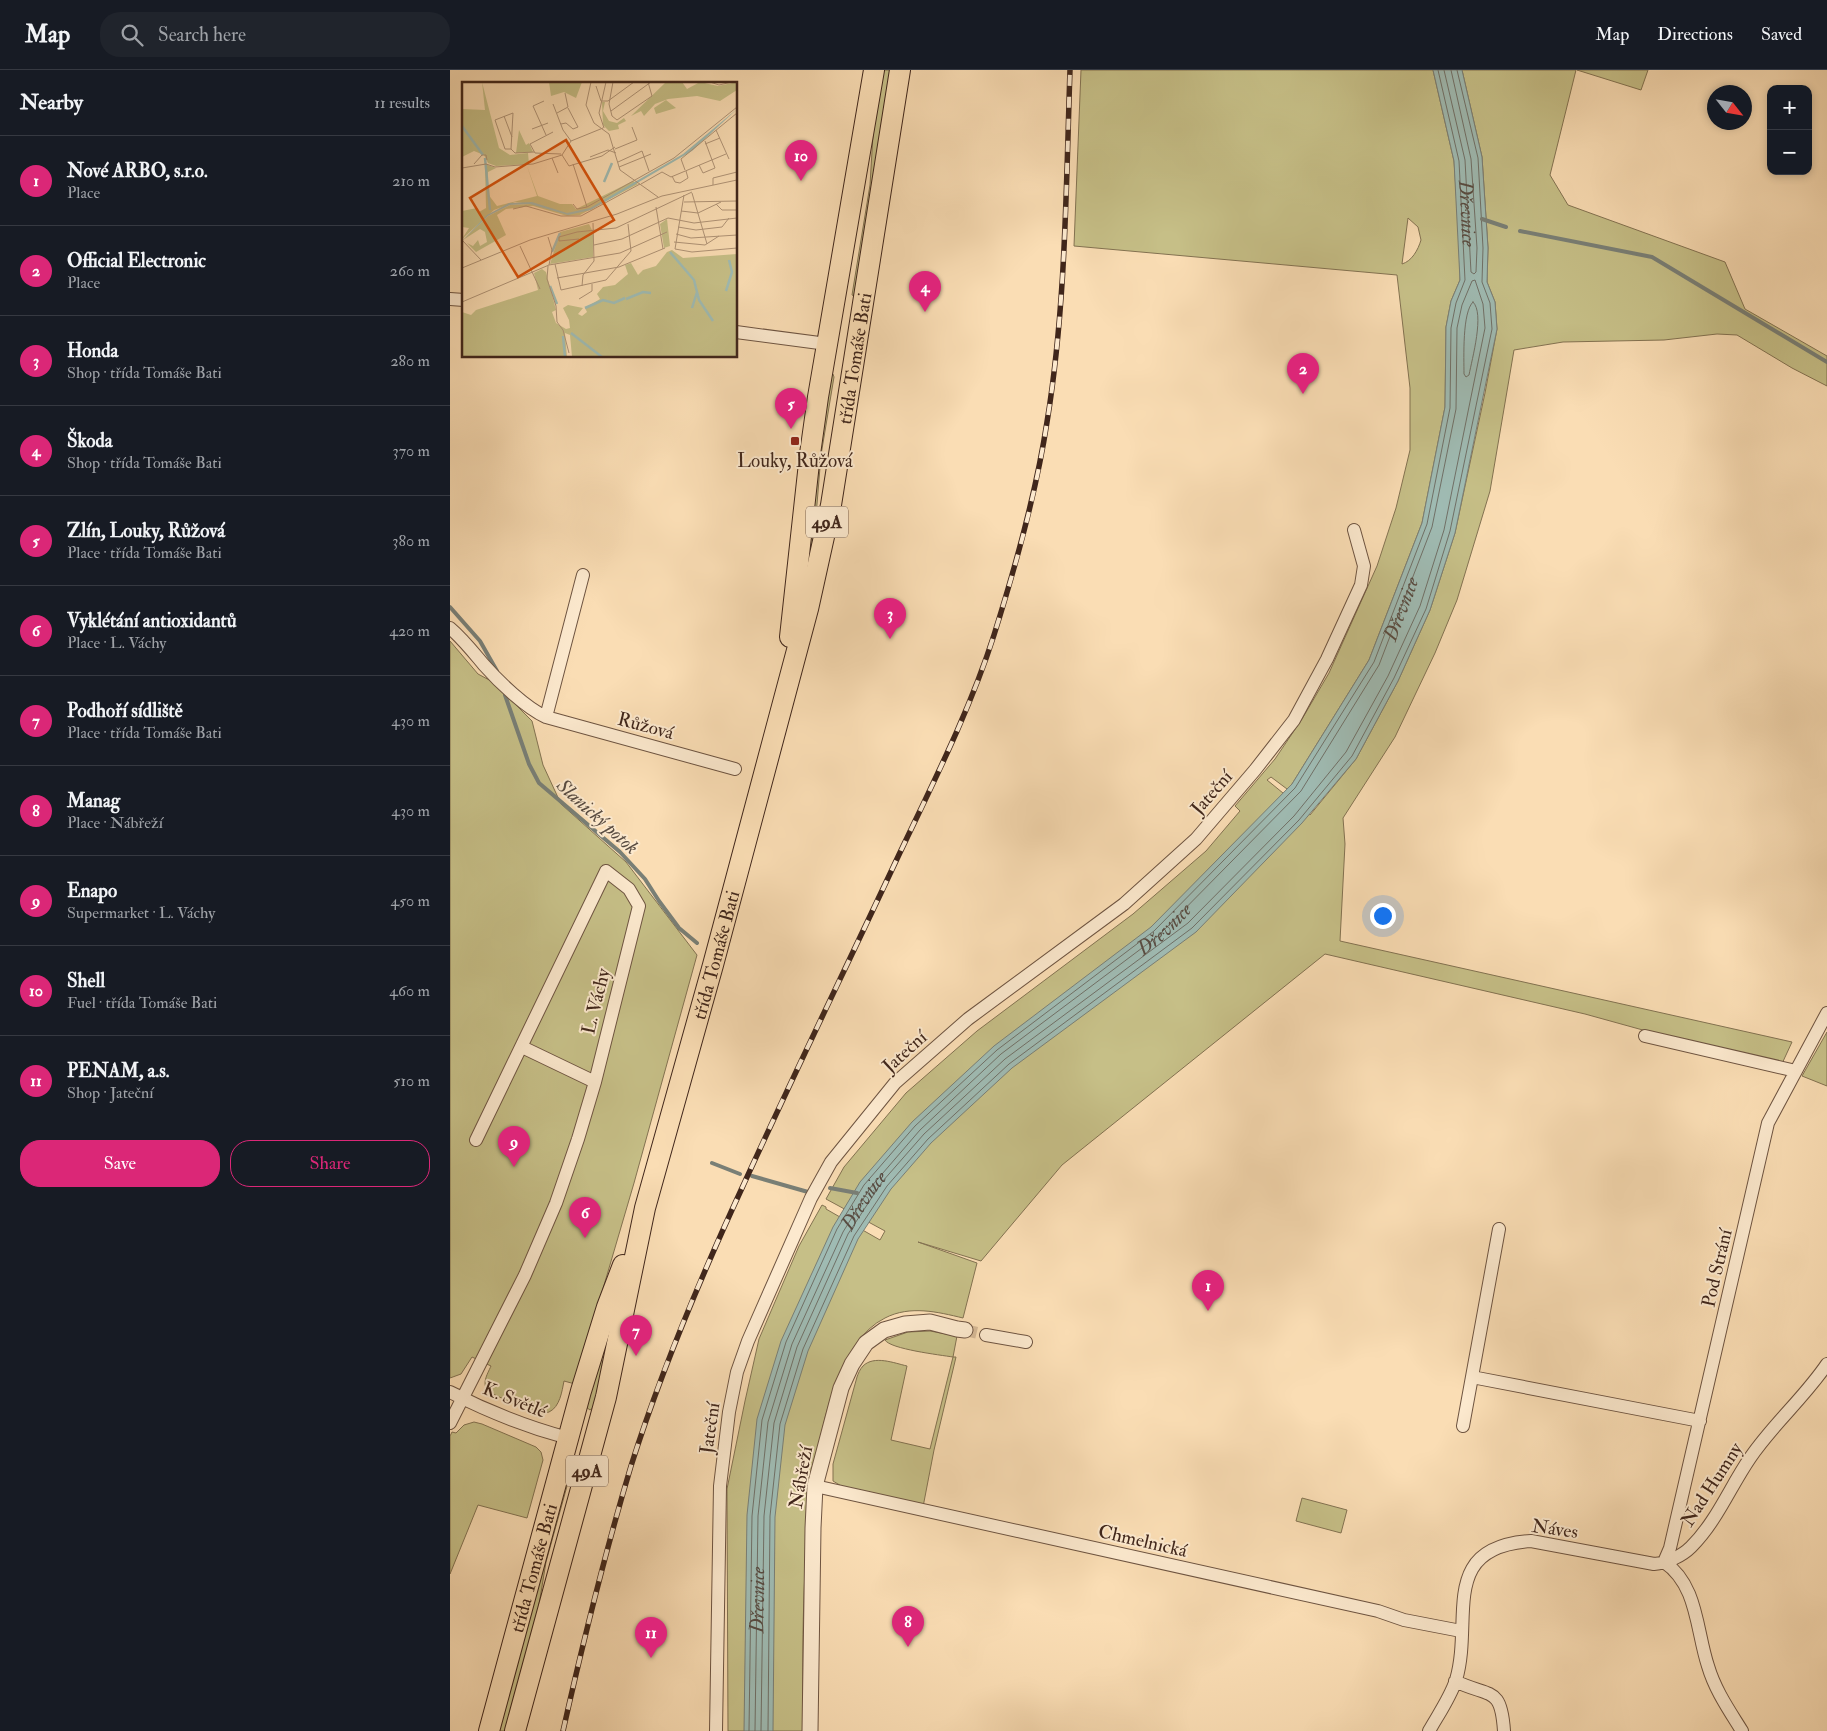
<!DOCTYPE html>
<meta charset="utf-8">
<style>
body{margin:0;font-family:"IM FELL Double Pica",serif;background:#20242c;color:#f1f3f6}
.controls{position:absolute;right:15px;top:15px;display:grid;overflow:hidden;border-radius:10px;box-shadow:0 2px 8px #0003}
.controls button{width:45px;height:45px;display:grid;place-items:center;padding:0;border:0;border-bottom:1px solid #363941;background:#171b24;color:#f1f3f6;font:25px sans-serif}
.compass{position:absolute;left:1257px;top:15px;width:45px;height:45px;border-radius:50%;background:#171b24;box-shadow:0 2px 8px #0003;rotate:121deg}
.you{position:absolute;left:932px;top:845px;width:18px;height:18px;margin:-12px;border:4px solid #fff;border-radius:50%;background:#1a73e8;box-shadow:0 0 0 8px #1a73e833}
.badge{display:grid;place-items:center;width:32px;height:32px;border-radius:50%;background:#db2777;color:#fff;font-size:16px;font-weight:700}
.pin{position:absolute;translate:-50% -41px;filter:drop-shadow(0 1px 2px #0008)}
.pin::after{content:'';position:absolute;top:26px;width:18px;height:15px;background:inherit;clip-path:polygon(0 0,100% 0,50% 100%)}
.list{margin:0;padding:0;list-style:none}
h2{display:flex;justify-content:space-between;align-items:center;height:65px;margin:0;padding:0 20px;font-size:21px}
h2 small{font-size:16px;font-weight:400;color:#9ea1a6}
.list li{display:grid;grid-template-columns:32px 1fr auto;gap:15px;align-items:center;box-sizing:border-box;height:90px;padding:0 20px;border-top:1px solid #363941}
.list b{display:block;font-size:19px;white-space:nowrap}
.list p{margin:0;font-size:16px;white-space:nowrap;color:#9ea1a6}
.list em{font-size:16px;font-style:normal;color:#9ea1a6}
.actions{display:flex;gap:10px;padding:15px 20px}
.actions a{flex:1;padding:11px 0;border:1px solid #db2777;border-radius:20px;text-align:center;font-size:18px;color:#db2777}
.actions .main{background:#db2777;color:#fff}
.icon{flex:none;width:28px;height:28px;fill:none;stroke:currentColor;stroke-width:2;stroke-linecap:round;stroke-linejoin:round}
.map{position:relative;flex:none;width:1377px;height:1661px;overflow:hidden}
header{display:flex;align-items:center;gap:30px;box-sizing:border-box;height:70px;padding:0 25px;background:#171b24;border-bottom:1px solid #363941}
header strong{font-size:24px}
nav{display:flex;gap:28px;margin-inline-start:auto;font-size:18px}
.search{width:350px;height:45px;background:#20242c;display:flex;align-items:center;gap:12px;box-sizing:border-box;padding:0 18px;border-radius:20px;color:#9ea1a6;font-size:19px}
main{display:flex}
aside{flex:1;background:#171b24}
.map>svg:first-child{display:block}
.green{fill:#c6bf87;stroke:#837251;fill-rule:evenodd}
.water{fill:#9fbbb3;stroke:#797f76}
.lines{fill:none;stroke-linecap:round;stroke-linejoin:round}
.shore{stroke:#707067;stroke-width:1}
.stream{stroke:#797f76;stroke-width:4}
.minor-tunnel{stroke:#d5b895;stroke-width:12;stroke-dasharray:12 6;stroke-linecap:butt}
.minor-casing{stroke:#6e5441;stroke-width:14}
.tertiary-casing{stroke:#6e5441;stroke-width:17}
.primary-casing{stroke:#40261b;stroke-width:22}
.minor{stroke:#fce9ce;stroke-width:12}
.tertiary{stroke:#fce9ce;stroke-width:15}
.primary{stroke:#faddb4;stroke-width:20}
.rail-casing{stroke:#40261b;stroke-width:5.5}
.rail{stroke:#fce9ce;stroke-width:4;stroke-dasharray:11;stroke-linecap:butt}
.poi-dot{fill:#8f2418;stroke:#fce9ce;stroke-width:2}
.labels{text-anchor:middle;stroke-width:4;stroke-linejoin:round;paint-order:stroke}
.shield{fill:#fce9ce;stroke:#786051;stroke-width:1}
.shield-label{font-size:18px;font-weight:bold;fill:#40261b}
.street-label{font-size:19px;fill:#40261b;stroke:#fce9ce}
.poi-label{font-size:19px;fill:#40261b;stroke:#fce9ce}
.water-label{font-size:20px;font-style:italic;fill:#584b41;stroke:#fce9ce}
.inset-river{fill:none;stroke:#9fbbb3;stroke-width:2.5}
.inset-road{fill:none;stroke:#b09477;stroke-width:1}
.view{fill:#d7540e;fill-opacity:0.15;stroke:#d7540e;stroke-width:2.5}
.inset-edge{fill:none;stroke:#40261b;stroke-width:2.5}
</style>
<header>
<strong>Map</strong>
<div class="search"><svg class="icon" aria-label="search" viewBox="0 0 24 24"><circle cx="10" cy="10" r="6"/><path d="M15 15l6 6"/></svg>Search here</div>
<nav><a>Map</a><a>Directions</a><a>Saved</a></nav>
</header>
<main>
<aside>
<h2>Nearby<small>11 results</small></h2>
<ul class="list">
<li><span class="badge">1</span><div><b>Nové ARBO, s.r.o.</b><p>Place</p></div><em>210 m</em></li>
<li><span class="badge">2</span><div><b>Official Electronic</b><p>Place</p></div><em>260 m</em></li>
<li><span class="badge">3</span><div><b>Honda</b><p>Shop · třída Tomáše Bati</p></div><em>280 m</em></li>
<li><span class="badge">4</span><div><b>Škoda</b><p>Shop · třída Tomáše Bati</p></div><em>370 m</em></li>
<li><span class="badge">5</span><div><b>Zlín, Louky, Růžová</b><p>Place · třída Tomáše Bati</p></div><em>380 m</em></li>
<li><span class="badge">6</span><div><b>Vyklétání antioxidantů</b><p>Place · L. Váchy</p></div><em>420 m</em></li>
<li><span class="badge">7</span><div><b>Podhoří sídliště</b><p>Place · třída Tomáše Bati</p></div><em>430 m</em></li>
<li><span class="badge">8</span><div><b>Manag</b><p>Place · Nábřeží</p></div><em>430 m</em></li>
<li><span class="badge">9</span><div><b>Enapo</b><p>Supermarket · L. Váchy</p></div><em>450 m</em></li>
<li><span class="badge">10</span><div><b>Shell</b><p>Fuel · třída Tomáše Bati</p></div><em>460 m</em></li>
<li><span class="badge">11</span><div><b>PENAM, a.s.</b><p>Shop · Jateční</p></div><em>510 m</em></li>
</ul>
<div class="actions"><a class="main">Save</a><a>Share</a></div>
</aside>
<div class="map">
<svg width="1377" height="1661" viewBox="0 0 1377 1661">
<rect width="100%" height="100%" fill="#faddb4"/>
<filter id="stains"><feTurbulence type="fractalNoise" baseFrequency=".004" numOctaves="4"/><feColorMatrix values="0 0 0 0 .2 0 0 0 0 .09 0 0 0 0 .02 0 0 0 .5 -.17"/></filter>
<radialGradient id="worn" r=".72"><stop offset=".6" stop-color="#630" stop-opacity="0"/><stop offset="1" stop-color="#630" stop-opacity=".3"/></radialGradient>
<path class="green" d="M 432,0 L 442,0 L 404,226 L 402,225 L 420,115 L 424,48 Z
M 631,0 L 983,0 L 1004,91 L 1010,178 L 1010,210 L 1001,231 L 996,257 L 995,337 L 972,453 L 919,590 L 842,714 L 837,719 L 821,707 L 817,710 L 860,745 L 906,689 L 948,611 L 980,540 L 1005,463 L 1035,323 L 1047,259 L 1045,232 L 1037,212 L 1038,178 L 1032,87 L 1012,0 L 1126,0 L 1100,105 L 1118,135 L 1275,192 L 1295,239 L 1377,286 L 1377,316 L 1342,298 L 1287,265 L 1267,264 L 1214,270 L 1113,272 L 1064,280 L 1040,421 L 1007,530 L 985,583 L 945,667 L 893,748 L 895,774 L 890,871 L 1342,972 L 1330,998 L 1135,944 L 875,884 L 612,1095 L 531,1191 L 468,1172 L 527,1193 L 513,1248 C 488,1242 460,1235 435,1248 C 344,1293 353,1570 353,1661 L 278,1661 L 277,1419 L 295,1331 L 309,1269 L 349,1176 L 372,1135 L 376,1137 L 376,1139 L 430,1170 L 435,1161 L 376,1129 L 394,1097 L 456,1023 L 527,961 L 683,844 L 756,781 L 790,741 L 785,736 L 825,689 L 852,649 L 879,603 L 927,496 L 946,438 L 960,380 L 960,318 L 947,205 L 624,176 ZM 958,148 L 968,157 L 971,170 C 968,180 962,191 952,194 Z
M 1127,0 L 1198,0 L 1191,20 Z
M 383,304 L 384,307 L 371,385 L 364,471 L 353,539 L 365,402 L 381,306 Z
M 0,571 L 28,604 L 43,612 L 82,651 L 93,695 L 111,734 L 176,792 L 247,885 L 184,1113 L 125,1314 L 114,1311 C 112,1321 110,1337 99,1342 C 88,1346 49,1327 39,1322 C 31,1314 37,1305 41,1296 L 22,1287 L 11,1304 L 0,1308 Z
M 1377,962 L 1377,1016 L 1352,1006 Z
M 164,1238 L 144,1337 L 140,1340 L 136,1337 Z
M 480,1261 L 507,1266 L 503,1287 L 506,1287 L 484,1380 L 473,1437 L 398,1420 L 383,1411 L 383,1394 L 407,1307 C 408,1304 410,1299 413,1296 C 424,1285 444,1293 457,1296 L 441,1370 L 480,1379 L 503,1287 C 490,1285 440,1279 435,1270 L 458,1262 Z
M 24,1352 L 32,1354 L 86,1377 L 91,1382 L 93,1390 L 77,1448 L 28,1435 L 0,1504 L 0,1366 L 2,1362 L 6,1363 L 14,1355 Z
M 120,1397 L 122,1398 L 96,1492 L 85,1559 L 57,1661 L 48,1661 Z
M 852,1428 L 897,1440 L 891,1463 L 846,1451 Z"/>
<path class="water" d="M 983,0 L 1012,0 L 1032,87 L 1038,178 L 1037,212 L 1045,232 L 1047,259 L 1005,463 L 980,540 L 948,611 L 906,689 L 852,753 L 746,862 L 562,998 L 481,1073 L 441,1119 L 408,1169 L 358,1281 L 335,1355 L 325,1447 L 323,1661 L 294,1661 L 297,1445 L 307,1349 L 331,1271 L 383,1157 L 410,1112 L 462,1052 L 544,976 L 701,857 L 842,714 L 919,590 L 972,453 L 995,337 L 996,257 L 1001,231 L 1010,210 L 1004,91 Z"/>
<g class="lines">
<g class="shore">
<path id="s1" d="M 994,0 L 1015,90 L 1021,202 L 1024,204 L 1026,202 L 1027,178 L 1021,89 L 1001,0"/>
<path d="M 1023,232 C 1035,243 1022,289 1019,305 L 1016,307 L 1014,304 C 1014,288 1012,242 1023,232 Z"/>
<path d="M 299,1661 L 302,1446 L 312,1350 L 336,1272 L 387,1159 L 414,1115 L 465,1056 L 547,980 L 704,861 L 845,718 L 924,592 L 977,454 L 1000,338 L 1001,258 L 1006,233 L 1015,210 L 1009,91 L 988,0"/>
<path id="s2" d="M 305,1661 L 308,1446 L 318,1352 L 342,1274 L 393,1162 L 420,1118 L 470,1060 L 551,984 L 708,866 L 851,721 L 929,595 L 982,457 L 1006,339 L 1007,258 L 1012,235 L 1022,211 L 1025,210 L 1033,234 L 1035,258 L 994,460 L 970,536 L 938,606 L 896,682 L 844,746 L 738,853 L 555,989 L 474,1064 L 432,1112 L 398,1164 L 347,1277 L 324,1353 L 314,1446 L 311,1661"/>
<path d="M 318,1661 L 320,1446 L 330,1354 L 353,1279 L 404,1166 L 437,1116 L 478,1069 L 559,994 L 742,858 L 849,750 L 902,686 L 944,608 L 976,539 L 1000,461 L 1042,259 L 1040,233 L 1032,212 L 1033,178 L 1028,88 L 1007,0"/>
</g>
<path class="stream" d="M 1032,149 L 1056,157
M 1070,161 L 1202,187 L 1377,292
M 0,537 L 30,571 L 47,601
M 55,625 L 79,694 L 89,713 L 170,782 L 195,809 L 209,831 L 229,858 L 247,873
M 262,1093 L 290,1104
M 302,1106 L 358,1122
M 380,1118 L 407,1123"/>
<path class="minor-tunnel" d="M 515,1260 L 536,1265"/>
<defs>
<path id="minor" d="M 0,229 L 14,230
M 286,262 L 377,274
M 0,558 C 13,569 23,582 34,595 C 49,612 76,638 96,647 L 285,699
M 96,647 L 133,505
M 1195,966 L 1346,1001
M 72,977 L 145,1012
M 536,1265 L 576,1272
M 1022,1307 L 1250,1351
M 0,1322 C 37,1341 77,1357 118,1368
M 0,1353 L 75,1205 L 106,1133 L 128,1069 L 145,1012 L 189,836 L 179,819 L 156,801 L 26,1070
M 1013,1356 L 1049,1159
M 365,1416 L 928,1541 L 954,1550 L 1011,1561
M 1214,1492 L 1220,1478 L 1318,1053 L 1377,943
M 1214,1492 C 1248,1515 1246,1560 1258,1596 C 1265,1620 1279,1640 1292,1661
M 1005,1611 C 1040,1628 1051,1615 1054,1661
M 266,1661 L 270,1416 L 279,1342 L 287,1302 L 298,1271 L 361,1128 L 381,1092 L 445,1013 L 518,949 L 674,834 L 746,769 L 805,700 L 844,650 L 877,589 L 911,515 L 914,496 L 904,460
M 979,1661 C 988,1645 1000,1628 1006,1610 C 1024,1549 987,1477 1081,1471 L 1204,1494 C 1217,1493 1232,1486 1241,1477 C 1267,1451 1280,1417 1300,1388 C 1323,1354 1354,1328 1377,1294"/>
<path id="tertiary" d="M 360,1661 L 363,1458 L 365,1416 L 391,1318 L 402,1294 L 416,1273 L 434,1260 L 455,1254 L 480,1252 L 507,1259 L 515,1260"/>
<g id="primary">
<path d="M 340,567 L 360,384 L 368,327 L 424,0"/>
<path id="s3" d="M 39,1661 L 131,1321 L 157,1237 L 173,1195"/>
<path id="s4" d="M 65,1661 L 156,1327 L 195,1138 L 263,895 L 358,539 L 381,435 L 450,0"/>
</g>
</defs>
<use href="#minor" class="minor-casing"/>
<use href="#tertiary" class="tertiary-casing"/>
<use href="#primary" class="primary-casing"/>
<use href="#minor" class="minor"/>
<use href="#tertiary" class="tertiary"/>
<use href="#primary" class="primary"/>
<defs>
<path id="rail" d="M 113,1661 C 133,1572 155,1483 181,1396 C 211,1301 250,1209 292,1118 C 342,1008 395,900 446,791 C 481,717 519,643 544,565 C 566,495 586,424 597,352 C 616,236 616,117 620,0"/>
</defs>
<use href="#rail" class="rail-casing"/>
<use href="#rail" class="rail"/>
</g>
<rect class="poi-dot" x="340" y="366" width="10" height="10" rx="2.5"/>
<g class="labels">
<g class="shield">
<rect x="356" y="436.5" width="42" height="31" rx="4"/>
<rect x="116" y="1385.5" width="42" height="31" rx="4"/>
</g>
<g class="shield-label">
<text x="377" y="458">49A</text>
<text x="137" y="1407">49A</text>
</g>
<g class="street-label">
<text dy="7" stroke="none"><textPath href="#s4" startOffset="1415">třída Tomáše Bati</textPath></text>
<text transform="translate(196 655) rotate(15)" y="7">Růžová</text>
<text transform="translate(761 722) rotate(-49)" y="7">Jateční</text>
<text dy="7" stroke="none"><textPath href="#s4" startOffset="802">třída Tomáše Bati</textPath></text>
<text transform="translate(145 931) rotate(-76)" y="7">L. Váchy</text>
<text transform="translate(454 981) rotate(-42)" y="7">Jateční</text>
<text transform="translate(1266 1198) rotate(-77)" y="7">Pod Strání</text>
<text transform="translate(65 1329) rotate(22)" y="7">K. Světlé</text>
<text transform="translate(259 1358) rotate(-82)" y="7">Jateční</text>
<text transform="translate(350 1407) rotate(-80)" y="7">Nábřeží</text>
<text transform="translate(1261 1414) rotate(-57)" y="7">Nad Humny</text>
<text transform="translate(1105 1458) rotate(8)" y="7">Náves</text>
<text transform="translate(693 1470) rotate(13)" y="7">Chmelnická</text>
<text dy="7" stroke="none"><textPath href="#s3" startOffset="169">třída Tomáše Bati</textPath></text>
</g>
<g class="poi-label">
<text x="345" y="397">Louky, Růžová</text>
</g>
<g class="water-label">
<text dy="7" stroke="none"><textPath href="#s1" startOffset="146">Dřevnice</textPath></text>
<text dy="7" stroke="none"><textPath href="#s2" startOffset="1362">Dřevnice</textPath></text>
<text transform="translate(148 746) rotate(42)" y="7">Slanický potok</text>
<text dy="7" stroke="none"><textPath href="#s2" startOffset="959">Dřevnice</textPath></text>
<text dy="7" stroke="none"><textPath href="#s2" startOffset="552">Dřevnice</textPath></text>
<text dy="7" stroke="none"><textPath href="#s2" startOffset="131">Dřevnice</textPath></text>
</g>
</g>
<g transform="translate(12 12)">
<rect width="275" height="275" fill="#faddb4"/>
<path d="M 20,0 L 37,66 L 48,73 L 66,71 L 67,82 L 34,84 L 26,81 L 22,73 L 12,69 L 0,75 L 0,27 L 23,28 ZM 87,0 L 120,0 L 114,16 L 102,10 L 89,14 ZM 204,0 L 220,0 L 225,7 L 238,0 L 256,4 L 275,0 L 275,8 L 258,19 L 235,14 L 206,17 L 193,22 L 182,34 L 179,29 L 169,34 ZM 204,18 L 214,26 L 194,32 L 192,26 ZM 140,20 L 143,20 L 141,29 L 147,39 L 155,41 L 162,36 L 164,39 L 156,43 L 157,47 L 147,49 L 141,43 ZM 57,48 L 64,63 L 67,61 L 71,70 L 54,71 ZM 23,82 L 34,86 L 26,90 L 25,98 L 26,112 L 35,124 L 75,114 L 65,84 L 76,114 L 98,122 L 110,122 L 114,127 L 171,99 L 176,102 L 118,133 L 105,134 L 71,124 L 44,127 L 35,133 L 44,153 L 14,170 L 5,161 L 11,164 L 16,158 L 18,164 L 25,160 L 23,150 L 18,147 L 1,158 L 26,134 L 48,123 L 68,122 L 53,120 L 32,128 L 0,157 L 7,146 L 0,145 L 0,129 L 15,126 L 17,130 L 24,126 ZM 205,137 L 208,164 L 202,166 L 198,142 ZM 127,142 L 131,150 L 131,175 L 88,182 L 98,150 ZM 210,168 L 221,176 L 275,172 L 275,275 L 110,275 L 108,253 L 103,251 L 105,275 L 0,275 L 0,230 L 9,233 L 14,228 L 76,208 L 72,191 L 80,187 L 84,190 L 94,228 L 90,230 L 94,241 L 104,247 L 108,246 L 107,238 L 101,226 L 106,223 L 121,226 L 116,232 L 120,234 L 125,230 L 123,226 L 138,217 L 135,212 L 141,205 L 153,203 L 166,192 L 163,183 L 169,181 L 176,193 L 181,188 L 194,184 L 205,170 Z" fill="#c6bf87"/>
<path d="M 275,27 L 230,69 L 129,128 L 106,133 L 68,122 L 48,123 L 26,134 L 0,159 L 25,133 L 47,121 L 70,120 L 105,131 L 128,126 L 221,72 Z" fill="#9fbbb3"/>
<path class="inset-river" d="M 0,44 L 21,73M 23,76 L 28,128M 142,100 L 150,81M 90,170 L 98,151M 208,170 L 232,198 L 237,218 L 251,239M 88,204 L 95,222M 264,209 L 270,190 L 267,178M 164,217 L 181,210 L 189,211M 123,226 L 141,218 L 152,221 L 163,216M 230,226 L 235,210M 109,251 L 140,275M 101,254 L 103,275"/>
<path class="inset-road" d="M 129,0 L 124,23 L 132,41 L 147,52 L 158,88 L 196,115M 151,0 L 147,22 L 150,34 L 155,38 L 190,14 L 186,0M 248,0 L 257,3 L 270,0M 134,4 L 139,19M 82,19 L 71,24 L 84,53M 139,19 L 146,19 L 172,0M 91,22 L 101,48 L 109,59M 149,29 L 189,0M 51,31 L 49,67 L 43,67 L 33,38 ZM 95,31 L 106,25 L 103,11M 42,34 L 50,55M 99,42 L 104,41 L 111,47 L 116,45 L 106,26M 142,46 L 137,31 L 144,0M 70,47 L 86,41M 254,48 L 267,77M 91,50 L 68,62 L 73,71 L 99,72M 109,59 L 141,46M 243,62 L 258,56M 49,67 L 53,71 L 72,70M 153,67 L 175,58 L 170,45M 100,73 L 107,84 L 140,74 L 153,65M 100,73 L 109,59M 128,75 L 146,68 L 154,71M 90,76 L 96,91M 156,80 L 180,69 L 187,89M 12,82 L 20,73 L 24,73 L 25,78M 111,82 L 125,125M 237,83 L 241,91 L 253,86 L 243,59M 157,85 L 189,72M 0,86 L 24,82 L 33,85 L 71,82 L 100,73M 223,88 L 219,77 L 275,31M 210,94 L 213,100 L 218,101 L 226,96 L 224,89M 179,102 L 200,90 L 209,95 L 264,72M 251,103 L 251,96 L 275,90M 230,111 L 245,162M 222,113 L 213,167 L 230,170 L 275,166M 222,120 L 275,119M 111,122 L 115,127 L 125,125 L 212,76 L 275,25M 254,122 L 260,128 L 275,128M 194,125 L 201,167M 51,127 L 64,124 L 99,134 L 119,134 L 178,102M 219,129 L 236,131 L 259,120M 216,145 L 234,148 L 260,145 L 267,136M 214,152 L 229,156 L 275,153M 86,155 L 90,168 L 87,183M 0,158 L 19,178M 97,159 L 97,155 L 115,150 L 154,146 L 230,110M 97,159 L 117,157M 212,160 L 243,163 L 257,154M 132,163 L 160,157 L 206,136 L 232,141 L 275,136M 58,164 L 78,207M 93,182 L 99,208 L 144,198 L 169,169 L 166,142M 86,184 L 85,197 L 94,224 L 95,240 L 101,248 L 107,271M 0,186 L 68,158 L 155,132 L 200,114 L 275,98M 95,196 L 157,185 L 203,166M 120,204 L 121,193 L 132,179 L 131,141M 117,217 L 130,209 L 130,202M 0,220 L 87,183 L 158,171 L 205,150"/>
<path class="view" d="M 104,58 L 152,138 L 56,195 L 8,116 Z"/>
<rect width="275" height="275" class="inset-edge"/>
</g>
<rect width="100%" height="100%" filter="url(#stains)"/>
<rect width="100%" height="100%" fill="url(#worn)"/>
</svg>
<div class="controls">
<button>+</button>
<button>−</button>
</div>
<svg class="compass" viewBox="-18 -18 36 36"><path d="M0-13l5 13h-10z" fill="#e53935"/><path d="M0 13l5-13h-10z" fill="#9ea1a6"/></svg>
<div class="you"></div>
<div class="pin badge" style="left:758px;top:1241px">1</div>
<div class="pin badge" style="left:853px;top:324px">2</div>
<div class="pin badge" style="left:440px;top:569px">3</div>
<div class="pin badge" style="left:475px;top:242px">4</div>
<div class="pin badge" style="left:341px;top:359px">5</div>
<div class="pin badge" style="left:135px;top:1168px">6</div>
<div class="pin badge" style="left:186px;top:1286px">7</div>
<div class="pin badge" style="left:458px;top:1577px">8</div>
<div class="pin badge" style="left:64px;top:1097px">9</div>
<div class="pin badge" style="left:351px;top:111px">10</div>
<div class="pin badge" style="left:201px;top:1588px">11</div>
</div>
</main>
